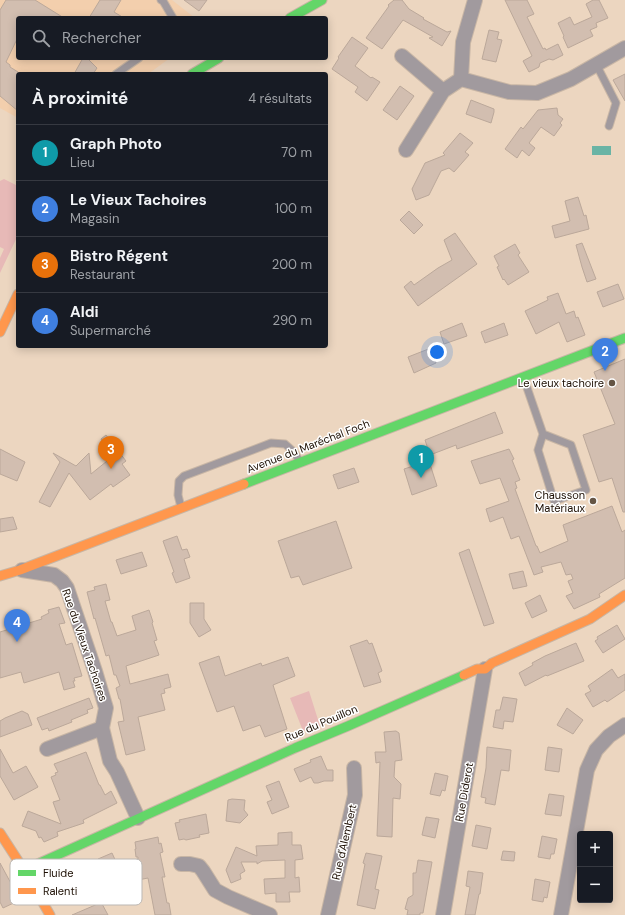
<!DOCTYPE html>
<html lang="fr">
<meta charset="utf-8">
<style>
body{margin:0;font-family:"DM Sans",sans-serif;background:#242831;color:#f1f3f6}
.controls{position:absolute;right:12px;bottom:12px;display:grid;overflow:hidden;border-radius:4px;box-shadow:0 2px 10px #0003}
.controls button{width:36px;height:36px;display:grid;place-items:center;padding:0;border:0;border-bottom:1px solid #363941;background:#171b24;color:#f1f3f6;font:20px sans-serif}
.you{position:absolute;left:437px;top:352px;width:14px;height:14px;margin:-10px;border:3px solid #fff;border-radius:50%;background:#1a73e8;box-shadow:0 0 0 6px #1a73e833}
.badge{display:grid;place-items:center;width:26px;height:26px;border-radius:50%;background:#8c9099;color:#fff;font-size:13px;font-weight:700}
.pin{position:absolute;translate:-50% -33px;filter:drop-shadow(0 1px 2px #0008)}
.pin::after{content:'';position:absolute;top:21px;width:14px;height:12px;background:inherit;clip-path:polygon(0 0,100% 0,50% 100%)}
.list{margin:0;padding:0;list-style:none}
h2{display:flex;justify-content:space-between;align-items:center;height:52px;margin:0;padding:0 16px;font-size:17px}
h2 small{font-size:13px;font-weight:400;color:#9ea1a6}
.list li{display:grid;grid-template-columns:26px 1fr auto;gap:12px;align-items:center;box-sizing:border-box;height:56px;padding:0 16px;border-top:1px solid #363941}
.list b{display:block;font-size:15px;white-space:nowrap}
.list p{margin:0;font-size:13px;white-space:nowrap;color:#9ea1a6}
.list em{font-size:13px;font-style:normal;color:#9ea1a6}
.icon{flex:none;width:22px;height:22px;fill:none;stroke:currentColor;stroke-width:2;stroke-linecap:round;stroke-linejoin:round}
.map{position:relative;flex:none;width:625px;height:915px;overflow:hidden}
.search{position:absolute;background:#171b24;box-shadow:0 2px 10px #0003;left:16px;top:16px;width:312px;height:44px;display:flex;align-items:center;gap:10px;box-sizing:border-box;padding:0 14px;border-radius:4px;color:#9ea1a6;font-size:15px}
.panel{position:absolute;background:#171b24;box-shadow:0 2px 10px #0003;left:16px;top:72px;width:312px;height:276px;border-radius:4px}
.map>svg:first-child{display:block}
.built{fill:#f3cfad}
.green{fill:#e7b9b7}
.water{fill:#6ab4a5}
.building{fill:#d2beb0;stroke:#bba89a}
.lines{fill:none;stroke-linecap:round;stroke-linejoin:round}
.lane-casing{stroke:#c8b6a5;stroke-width:9}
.street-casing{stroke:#c8b6a5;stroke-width:16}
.fast-casing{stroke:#c8b6a5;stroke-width:11}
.slow-casing{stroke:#c8b6a5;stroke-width:11}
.lane{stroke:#a19a9e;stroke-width:7}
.street{stroke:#a19a9e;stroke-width:14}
.fast{stroke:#63d668;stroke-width:9}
.slow{stroke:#ff974d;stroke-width:9}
.poi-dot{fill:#655545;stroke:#fff;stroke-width:1.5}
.labels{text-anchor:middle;stroke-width:3;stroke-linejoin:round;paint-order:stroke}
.poi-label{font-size:11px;fill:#1d0f03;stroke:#fff;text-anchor:end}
.street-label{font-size:11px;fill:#1d0f03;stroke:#fff}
.key{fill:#fff;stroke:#bbb7b3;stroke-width:1}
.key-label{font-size:11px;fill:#1d0f03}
</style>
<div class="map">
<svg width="625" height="915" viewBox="0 0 625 915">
<rect width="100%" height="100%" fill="#ecd6c0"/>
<path class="built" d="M 0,0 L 172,0 L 195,18 L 18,18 L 18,58 L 170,58 L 148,74 L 18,74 L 18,118 L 0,108 Z"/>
<path class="green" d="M 4,179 L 18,186 L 18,235 L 0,273 L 0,258 L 4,249 L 0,247 L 0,181 Z
M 309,691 L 320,726 L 303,731 L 290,698 Z"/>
<path class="water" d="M 592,146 L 611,146 L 611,155 L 592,155 Z"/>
<path class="building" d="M 6,0 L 35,0 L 64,18 L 18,18 L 18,37 L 6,62 L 10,65 L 10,67 L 18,72 L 18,111 L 0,96 L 0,10 Z
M 100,0 L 121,0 L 114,12 L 124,18 L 89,18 Z
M 184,0 L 207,0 L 199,11 Z
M 394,0 L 402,0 L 409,9 L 424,18 L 423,19 L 447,32 L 451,31 L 442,46 L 429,38 L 433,37 L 403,20 L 382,49 L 366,38 L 389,6 L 388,5 Z
M 505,0 L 527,0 L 534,14 L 527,17 L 543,49 L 545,48 L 546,50 L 558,44 L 563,55 L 553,60 L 549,59 L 540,63 L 539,67 L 529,72 L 523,61 L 532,56 Z
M 593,0 L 599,0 L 608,18 L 596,23 L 597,27 L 590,30 L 593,36 L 568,48 L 563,37 L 564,36 L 558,23 L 570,17 L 574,25 L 592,17 L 586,4 Z
M 489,30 L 499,32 L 497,39 L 502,40 L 496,62 L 482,59 Z
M 352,37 L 368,48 L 355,66 L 371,78 L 372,77 L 380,82 L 367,101 L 355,92 L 358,87 L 332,69 L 339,58 L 338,57 Z
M 83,58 L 87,58 L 97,68 L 93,74 L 74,74 Z
M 625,74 L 625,101 L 613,80 Z
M 400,86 L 414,96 L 397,120 L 383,110 Z
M 471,100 L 494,109 L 494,112 L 491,123 L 466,114 Z
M 557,108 L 558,115 L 563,119 L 560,123 L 562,125 L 554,136 L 541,127 L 529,143 L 535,148 L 529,156 L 522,150 L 517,158 L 505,149 L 521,127 L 523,129 L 538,110 Z
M 460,133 L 473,143 L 465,152 L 469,155 L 454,172 L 449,168 L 441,171 L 429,195 L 416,200 L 412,189 L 425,163 L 445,155 L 443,153 Z
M 578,197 L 584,216 L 586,215 L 589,229 L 555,238 L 552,226 L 570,221 L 565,201 Z
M 409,211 L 423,225 L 414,234 L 400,220 Z
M 455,233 L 477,264 L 418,306 L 404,287 L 411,281 L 414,285 L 438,268 L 452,260 L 444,240 Z
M 582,243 L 596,279 L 587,282 L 582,267 L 576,245 Z
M 515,244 L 520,253 L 518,255 L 529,272 L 508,285 L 504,279 L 503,280 L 497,267 L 499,266 L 494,256 Z
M 618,284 L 624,299 L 603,307 L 597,292 Z
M 558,293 L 566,314 L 574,311 L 576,318 L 578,317 L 585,335 L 567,342 L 559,322 L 536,334 L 525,311 L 548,300 L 547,297 Z
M 462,323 L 467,336 L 444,344 L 440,332 Z
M 504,323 L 508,335 L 485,343 L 481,332 Z
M 431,348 L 436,363 L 414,373 L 408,357 Z
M 625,359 L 625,512 L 623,512 L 612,478 L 599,482 L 583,435 L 615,424 L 594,372 Z
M 495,412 L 503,433 L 457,449 L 456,445 L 430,455 L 425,440 Z
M 106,435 L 126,461 L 122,464 L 130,475 L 113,487 L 111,484 L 90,500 L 69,473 L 50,507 L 39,502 L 60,462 L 53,453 L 76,466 L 89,453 L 91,474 L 112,457 L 101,439 Z
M 0,449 L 25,462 L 17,481 L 0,474 Z
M 509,449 L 514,459 L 512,460 L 520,480 L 515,482 L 517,488 L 515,489 L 536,546 L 537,546 L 540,553 L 568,541 L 563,525 L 612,506 L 622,532 L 625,530 L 625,578 L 599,594 L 600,597 L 574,609 L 566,596 L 573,593 L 568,581 L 573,579 L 571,574 L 566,575 L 561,562 L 541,567 L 543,572 L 534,575 L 519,536 L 511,539 L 503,517 L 490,522 L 486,509 L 509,501 L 500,478 L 480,484 L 471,461 Z
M 429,461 L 437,486 L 412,495 L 404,469 Z
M 354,468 L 359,482 L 338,489 L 333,475 Z
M 13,517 L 17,529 L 0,532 L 0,519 Z
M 336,521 L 352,568 L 303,585 L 299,576 L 291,578 L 278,541 Z
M 177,536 L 182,550 L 187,549 L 190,557 L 184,559 L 190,578 L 176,583 L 172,573 L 174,572 L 163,541 Z
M 469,549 L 494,623 L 484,626 L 459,553 Z
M 142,552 L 147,566 L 121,574 L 116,560 Z
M 523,571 L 527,586 L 513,589 L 509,574 Z
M 106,584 L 110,600 L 105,601 L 111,622 L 112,622 L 117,636 L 136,630 L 132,616 L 149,610 L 153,622 L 152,623 L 157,640 L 154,641 L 159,655 L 126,666 L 130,684 L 168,674 L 171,687 L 164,689 L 165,693 L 161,694 L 165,710 L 138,717 L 145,750 L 126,755 L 118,722 L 124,721 L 120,699 L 119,699 L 116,688 L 120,686 L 116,675 L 114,675 L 109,655 L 106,656 L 95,618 L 94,619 L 87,592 L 95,590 L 94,587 Z
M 540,595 L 547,611 L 532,618 L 525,603 Z
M 190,603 L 204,603 L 204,619 L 211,630 L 199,637 L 190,623 Z
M 59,607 L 65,623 L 59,624 L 66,645 L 72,643 L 82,676 L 74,678 L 75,681 L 73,681 L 75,687 L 64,690 L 59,672 L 24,683 L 21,672 L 0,678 L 0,632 L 42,619 L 41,617 L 49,613 L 48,610 Z
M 617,625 L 625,639 L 603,653 L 595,641 L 598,639 L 597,637 Z
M 367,640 L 369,644 L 372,643 L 382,671 L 378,673 L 381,682 L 364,687 L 350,646 Z
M 576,643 L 584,661 L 547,676 L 546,675 L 525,686 L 519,673 L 533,665 L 532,663 L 545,656 Z
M 219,656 L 225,676 L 261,663 L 262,666 L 288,657 L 295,676 L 273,685 L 287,729 L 265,737 L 260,725 L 243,731 L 234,706 L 217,712 L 199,663 Z
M 612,669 L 618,678 L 625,674 L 625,690 L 607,702 L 605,700 L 593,707 L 585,694 L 591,691 L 588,686 Z
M 503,697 L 517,699 L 513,722 L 504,721 L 503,729 L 493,727 L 496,710 L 500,710 Z
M 89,698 L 93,708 L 87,710 L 88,713 L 71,720 L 72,722 L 49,731 L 48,728 L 42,730 L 37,718 Z
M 567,708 L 583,720 L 573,734 L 557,725 Z
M 22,711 L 28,714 L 32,725 L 0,737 L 0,721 L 5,718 Z
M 396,731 L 399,733 L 402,760 L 395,761 L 394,777 L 401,784 L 400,799 L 393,798 L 392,837 L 377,836 L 380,762 L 376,763 L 375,752 L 386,752 L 384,732 Z
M 487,747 L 511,750 L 509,771 L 501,770 L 495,805 L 485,803 L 486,798 L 481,797 L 486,768 Z
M 548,747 L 562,749 L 559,772 L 545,770 Z
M 0,749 L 13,773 L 26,766 L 38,787 L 14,800 L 0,776 Z
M 86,752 L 99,785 L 100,785 L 105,795 L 111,791 L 117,803 L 83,820 L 84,823 L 57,832 L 58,836 L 44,842 L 41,837 L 39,838 L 36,831 L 22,826 L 28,811 L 61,824 L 53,802 L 60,800 L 51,777 L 56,775 L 55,773 L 58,772 L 54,764 Z
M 321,756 L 327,770 L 333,770 L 333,781 L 324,781 L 318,783 L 314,783 L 311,777 L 300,782 L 294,769 L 311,762 L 310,760 Z
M 435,773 L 448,776 L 445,791 L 442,790 L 440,796 L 430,794 Z
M 279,781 L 289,807 L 272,814 L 267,802 L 272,800 L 266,786 Z
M 549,794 L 564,796 L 561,816 L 545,814 Z
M 232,799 L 245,800 L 244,810 L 248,815 L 240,823 L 226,821 L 228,800 Z
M 206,814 L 209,833 L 199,835 L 200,837 L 186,840 L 184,839 L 179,840 L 175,823 L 180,822 L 179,820 Z
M 426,817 L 439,819 L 435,838 L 422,835 Z
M 476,825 L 491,828 L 487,849 L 472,846 Z
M 292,832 L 292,845 L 301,845 L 303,859 L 295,860 L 295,878 L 299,877 L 300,892 L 289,892 L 290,902 L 276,902 L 276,893 L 265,894 L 264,879 L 285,878 L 285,860 L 262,861 L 257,864 L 257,862 L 241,862 L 245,871 L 240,874 L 241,879 L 231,883 L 226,870 L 236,847 L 257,856 L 256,846 L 278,845 L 278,833 Z
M 542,836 L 557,839 L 554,854 L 551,854 L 550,859 L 538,857 Z
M 158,837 L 159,844 L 161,843 L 163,852 L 160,853 L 165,877 L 162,877 L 167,903 L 169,903 L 171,915 L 155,915 L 148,878 L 133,881 L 131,874 L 110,884 L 98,859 L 112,853 L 117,864 L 138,859 L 138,857 L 136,857 L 135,849 L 136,849 L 135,842 Z
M 503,851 L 515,852 L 514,861 L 501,860 Z
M 366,853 L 382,856 L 375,889 L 379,890 L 375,909 L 357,905 L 365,864 L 363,863 Z
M 418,860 L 432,862 L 423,913 L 420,913 L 420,915 L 407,915 L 408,910 L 405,909 L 408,898 L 413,895 L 413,873 L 416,873 Z
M 0,863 L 20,900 L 3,908 L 0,902 Z
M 468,871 L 483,873 L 480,894 L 479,894 L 475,915 L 465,915 L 470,887 L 466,886 Z
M 535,879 L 550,882 L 547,898 L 544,897 L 543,902 L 532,900 Z
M 101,902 L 108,915 L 72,915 L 93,906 Z"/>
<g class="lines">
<defs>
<path id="lane" d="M 161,0 L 163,1 L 173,18
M 596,64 L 616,103 L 609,126
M 116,74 L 139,58
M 524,379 L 543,434 L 538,450 L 554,501 L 586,490 L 571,445 L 543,434
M 181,507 L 178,495 L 179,481 L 184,476 L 271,443 L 285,444 L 294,452 L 300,462"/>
<path id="street" d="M 402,56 L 443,91
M 461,79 L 463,42 L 475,0
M 406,150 L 443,91 L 461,79 L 509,92 L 537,93 L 571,79 L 625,48
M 22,570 L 54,575 L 62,581 L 67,588 L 95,671 L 106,708 L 102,728 L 110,761 L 117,772 L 138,818
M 47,749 L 102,728
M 181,864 L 190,864 L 199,866 L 203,871 L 215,890 L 228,897 L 270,915
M 328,915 L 355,795 L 354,768
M 443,915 L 485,669
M 561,915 L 587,770 L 596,750 L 609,736 L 625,725"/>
<path id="fast" d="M 290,18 L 322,0
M 192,74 L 219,58
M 244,484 L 625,338
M 24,870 L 295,748 L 348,726 L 464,675"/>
<path id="slow" d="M 0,332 L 18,294
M 0,576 L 20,570 L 244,484
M 464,675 L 477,669 L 485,669 L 492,663 L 590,619 L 625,595
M 0,833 L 24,870 L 50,915"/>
</defs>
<use href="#lane" class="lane-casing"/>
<use href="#street" class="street-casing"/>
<use href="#fast" class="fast-casing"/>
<use href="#slow" class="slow-casing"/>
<use href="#lane" class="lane"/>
<use href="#street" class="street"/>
<use href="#fast" class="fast"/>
<use href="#slow" class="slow"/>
</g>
<g class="poi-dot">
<circle cx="612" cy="383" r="4"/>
<circle cx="593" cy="501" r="4"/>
</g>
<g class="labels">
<g class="poi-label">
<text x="604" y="387">Le vieux tachoire</text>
<text x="585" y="499">Chausson<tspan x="585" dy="13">Matériaux</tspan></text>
</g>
<g class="street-label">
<text transform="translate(308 446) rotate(-21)" y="4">Avenue du Maréchal Foch</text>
<text transform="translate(85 645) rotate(71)" y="4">Rue du Vieux Tachoires</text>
<text transform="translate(321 723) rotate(-23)" y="4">Rue du Pouillon</text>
<text transform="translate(464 792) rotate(-80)" y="4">Rue Diderot</text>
<text transform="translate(344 842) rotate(-77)" y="4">Rue d'Alembert</text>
</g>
</g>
<rect x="10" y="859" width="132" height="46" rx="6" class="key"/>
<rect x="18" y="870" width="18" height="6" fill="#63d668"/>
<rect x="18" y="888" width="18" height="6" fill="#ff974d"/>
<g class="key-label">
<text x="43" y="877">Fluide</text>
<text x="43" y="895">Ralenti</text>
</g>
</svg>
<div class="controls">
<button>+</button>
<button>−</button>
</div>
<div class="you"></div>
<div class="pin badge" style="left:421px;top:478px;background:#0f9aa8">1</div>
<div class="pin badge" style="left:605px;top:371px;background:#3f7fe0">2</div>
<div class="pin badge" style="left:111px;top:469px;background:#e8710a">3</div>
<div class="pin badge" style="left:17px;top:642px;background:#3f7fe0">4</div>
<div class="search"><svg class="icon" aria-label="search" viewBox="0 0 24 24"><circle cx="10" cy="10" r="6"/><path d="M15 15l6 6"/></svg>Rechercher</div>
<section class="panel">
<h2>À proximité<small>4 résultats</small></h2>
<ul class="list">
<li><span class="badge" style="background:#0f9aa8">1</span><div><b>Graph Photo</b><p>Lieu</p></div><em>70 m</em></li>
<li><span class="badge" style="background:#3f7fe0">2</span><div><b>Le Vieux Tachoires</b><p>Magasin</p></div><em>100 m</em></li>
<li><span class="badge" style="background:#e8710a">3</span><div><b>Bistro Régent</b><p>Restaurant</p></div><em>200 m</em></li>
<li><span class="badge" style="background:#3f7fe0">4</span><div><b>Aldi</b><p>Supermarché</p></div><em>290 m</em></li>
</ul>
</section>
</div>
